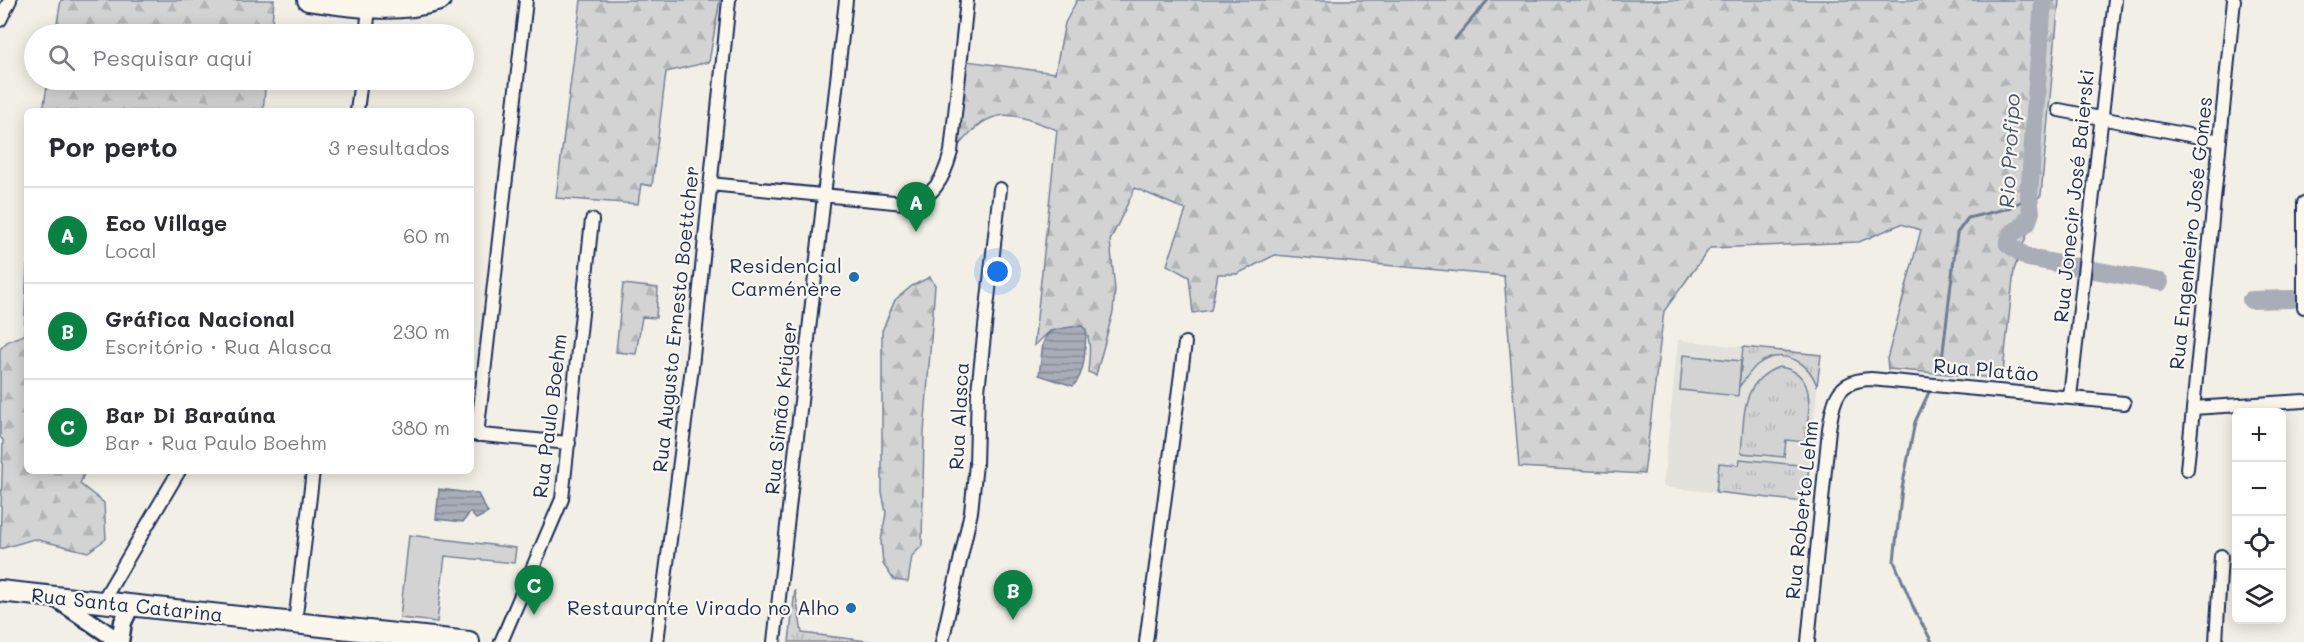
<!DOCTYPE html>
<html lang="pt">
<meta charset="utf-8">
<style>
body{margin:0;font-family:Mali,sans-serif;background:#f7f7f7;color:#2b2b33}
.controls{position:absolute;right:18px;bottom:18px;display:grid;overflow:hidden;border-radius:9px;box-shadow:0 3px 15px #0003}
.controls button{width:54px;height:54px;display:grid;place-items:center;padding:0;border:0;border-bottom:2px solid #e1e1e2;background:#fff;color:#2b2b33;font:30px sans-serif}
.you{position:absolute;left:998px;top:272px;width:21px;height:21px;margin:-15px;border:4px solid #fff;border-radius:50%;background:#1a73e8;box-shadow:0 0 0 9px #1a73e833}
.badge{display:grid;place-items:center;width:39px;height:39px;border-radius:50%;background:#0b8043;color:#fff;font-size:20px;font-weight:700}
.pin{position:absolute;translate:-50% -50px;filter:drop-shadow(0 2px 3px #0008)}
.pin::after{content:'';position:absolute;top:32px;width:21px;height:18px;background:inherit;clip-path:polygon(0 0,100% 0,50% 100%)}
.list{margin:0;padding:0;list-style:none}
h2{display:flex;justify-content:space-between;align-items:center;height:78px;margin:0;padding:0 24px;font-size:26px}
h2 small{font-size:20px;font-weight:400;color:#7c7c81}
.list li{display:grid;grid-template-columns:39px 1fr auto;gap:18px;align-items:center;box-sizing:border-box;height:96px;padding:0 24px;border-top:2px solid #e1e1e2}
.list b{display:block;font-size:22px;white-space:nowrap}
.list p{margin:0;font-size:20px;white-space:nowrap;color:#7c7c81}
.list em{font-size:20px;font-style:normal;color:#7c7c81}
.icon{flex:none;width:33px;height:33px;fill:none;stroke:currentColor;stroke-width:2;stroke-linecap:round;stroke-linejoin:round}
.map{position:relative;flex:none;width:2304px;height:642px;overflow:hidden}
.search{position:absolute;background:#fff;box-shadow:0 3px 15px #0003;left:24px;top:24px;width:450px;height:66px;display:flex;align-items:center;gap:15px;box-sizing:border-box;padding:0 21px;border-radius:33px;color:#7c7c81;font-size:22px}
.panel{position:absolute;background:#fff;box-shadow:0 3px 15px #0003;left:24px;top:108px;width:450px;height:366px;border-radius:9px}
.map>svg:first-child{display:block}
.built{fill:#e2e1dc}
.grass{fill:url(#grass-tufts);stroke:#768198;stroke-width:1.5}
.forest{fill:url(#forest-firs);stroke:#768198;stroke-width:1.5}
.pitch{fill:#d2d3d2;stroke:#768198;stroke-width:1.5}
.water{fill:url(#water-rules);stroke:#707b93;stroke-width:1.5}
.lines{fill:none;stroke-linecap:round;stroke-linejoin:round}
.stream{stroke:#707b93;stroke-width:3}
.river{stroke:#a9adb7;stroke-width:18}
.minor-casing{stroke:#1b2f5e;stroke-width:16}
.secondary-casing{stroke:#1b2f5e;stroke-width:21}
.primary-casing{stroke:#1b2f5e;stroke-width:24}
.minor{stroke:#fbf7ec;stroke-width:12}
.secondary{stroke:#fbf7ec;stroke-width:16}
.primary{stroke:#fbf7ec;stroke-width:20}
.poi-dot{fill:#1f6fb2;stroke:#fbf7ec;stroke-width:2}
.labels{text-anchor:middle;stroke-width:4.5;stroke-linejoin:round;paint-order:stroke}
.street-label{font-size:20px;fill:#1b2f5e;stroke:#fbf7ec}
.poi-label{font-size:20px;fill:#1b2f5e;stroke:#fbf7ec;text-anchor:end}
.water-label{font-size:21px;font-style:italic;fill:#465579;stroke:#fbf7ec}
</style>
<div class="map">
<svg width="2304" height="642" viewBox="0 0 2304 642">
<defs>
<pattern id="grass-tufts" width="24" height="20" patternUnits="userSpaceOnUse" patternTransform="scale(1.5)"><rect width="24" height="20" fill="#d2d3d2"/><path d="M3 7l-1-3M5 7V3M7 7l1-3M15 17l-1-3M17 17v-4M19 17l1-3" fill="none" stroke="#b4b5b7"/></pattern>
<pattern id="forest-firs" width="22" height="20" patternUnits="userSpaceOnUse" patternTransform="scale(1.5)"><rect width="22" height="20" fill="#d2d3d2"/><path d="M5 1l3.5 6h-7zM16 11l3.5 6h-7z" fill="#b4b5b7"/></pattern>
<pattern id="water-rules" width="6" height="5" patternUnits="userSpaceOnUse" patternTransform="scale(1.5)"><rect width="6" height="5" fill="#a9adb7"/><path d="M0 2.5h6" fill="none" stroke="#898d98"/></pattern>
</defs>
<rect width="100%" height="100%" fill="#f2efe6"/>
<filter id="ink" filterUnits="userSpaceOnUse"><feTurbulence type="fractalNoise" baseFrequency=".0167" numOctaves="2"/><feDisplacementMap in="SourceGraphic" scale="12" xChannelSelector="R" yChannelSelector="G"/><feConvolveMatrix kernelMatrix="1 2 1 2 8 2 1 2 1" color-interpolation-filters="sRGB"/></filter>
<g filter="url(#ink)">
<path class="built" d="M 1678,340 L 1821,355 L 1805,502 L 1663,487 Z"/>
<path class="grass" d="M 1743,347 L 1821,355 L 1817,386 C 1808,360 1781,347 1757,365 C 1750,371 1745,380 1739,387 Z
M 1779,367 C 1820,372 1808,414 1805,442 L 1786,440 L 1784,457 L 1741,453 C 1745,417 1739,382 1779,367 Z
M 1740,459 L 1809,466 L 1805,502 L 1716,492 L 1719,463 L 1739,465 Z
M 795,590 L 802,633 L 876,642 L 789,642 Z"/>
<path class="forest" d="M 61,0 L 274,0 L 271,34 L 55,34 Z
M 581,0 L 720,0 L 709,62 L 666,72 L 652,186 L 641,184 L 638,204 L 556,198 Z
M 1077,0 L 2059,0 L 2041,195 L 2022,216 L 2027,234 L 2014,270 L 2003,372 L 1995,378 L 1888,369 L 1887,359 L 1921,230 L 1901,224 L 1859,242 L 1710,248 L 1664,311 L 1644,474 L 1519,467 L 1504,276 L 1275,255 L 1237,274 L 1218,274 L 1211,310 L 1193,313 L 1189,277 L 1167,265 L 1186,210 L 1135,188 L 1110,241 L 1115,290 L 1113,312 L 1096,375 L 1088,372 C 1089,358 1093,337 1082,326 L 1050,331 L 1034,346 L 1057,130 C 1012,113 994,103 959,145 L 967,61 L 1055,73 L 1065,23 Z
M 48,80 L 266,80 L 263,111 L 43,111 Z
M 27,266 L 27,471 L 85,471 L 80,484 L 104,503 L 106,539 L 88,552 L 34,539 L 0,549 L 3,440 L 0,437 L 0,349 L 8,341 L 24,335 Z
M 930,277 L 935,285 L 924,433 L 922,546 L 912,556 L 908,582 L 894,580 L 883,564 L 881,541 L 886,513 L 882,493 L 882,331 L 895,300 L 912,286 Z
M 623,284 L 658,288 L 656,318 L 642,317 L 636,354 L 616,352 Z"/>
<path class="pitch" d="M 1683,355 L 1741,361 L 1738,396 L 1680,390 Z
M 409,535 L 516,548 L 514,563 L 445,556 L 437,622 L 400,618 Z"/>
<path class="water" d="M 1082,326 L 1086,330 C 1085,347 1086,374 1073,386 L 1039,375 C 1045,336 1037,329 1082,326 Z
M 439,489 L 478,494 L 488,513 L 476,519 L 470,512 L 463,522 L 436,519 Z"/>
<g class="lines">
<path class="stream" d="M 1455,39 L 1488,0
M 1942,360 L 1957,233 L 1968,218 L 2009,208 L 2029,197
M 1930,390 L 1915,422 L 1902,488 L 1894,561 L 1914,609 L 1932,642"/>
<path class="river" d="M 2043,0 L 2029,197 L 2031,212 L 2027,224 L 2012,233 L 2008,244 L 2028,258 L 2160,282
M 2251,300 L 2293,299"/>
<defs>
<path id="minor" d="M 0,20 L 10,0
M 366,34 L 370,1
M 2059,110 L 2220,141
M 357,111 L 361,80
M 710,184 L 904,203 C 933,201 944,178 951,152 L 967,0
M 2304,203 L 2304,307
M 2070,397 L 2115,0
M 2193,408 L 2304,401
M 471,434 L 569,443
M 477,435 L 526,0
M 2187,469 L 2234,0
M 102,602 L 179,471
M 295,623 L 313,471
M 501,642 L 562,499 L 592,220
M 657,642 L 692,367 L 729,0
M 774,642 L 846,0
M 942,642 L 971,512 L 976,464 L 978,391 L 1000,189
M 1146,642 L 1185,343
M 1808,642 L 1829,429 C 1834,400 1836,380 1871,379 L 2124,403
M 2216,642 L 2221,556"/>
<path id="secondary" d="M 54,597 L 120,642
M 120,642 L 123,622 L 131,605"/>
<path id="primary" d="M 308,0 C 353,6 395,14 440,0
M 0,591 L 469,642"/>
</defs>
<use href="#minor" class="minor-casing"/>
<use href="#secondary" class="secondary-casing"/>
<use href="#primary" class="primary-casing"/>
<use href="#minor" class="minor"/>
<use href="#secondary" class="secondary"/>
<use href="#primary" class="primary"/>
</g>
</g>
<g class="poi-dot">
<circle cx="854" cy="277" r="6"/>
<circle cx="851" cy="608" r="6"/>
</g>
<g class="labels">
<g class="street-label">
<text transform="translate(2074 196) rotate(-84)" y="7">Rua Jonecir José Baierski</text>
<text transform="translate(2191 233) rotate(-84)" y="7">Rua Engenheiro José Gomes</text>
<text transform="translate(676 319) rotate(-84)" y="7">Rua Augusto Ernesto Boettcher</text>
<text transform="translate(1986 370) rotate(5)" y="7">Rua Platão</text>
<text transform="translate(781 408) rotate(-84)" y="7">Rua Simão Krüger</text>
<text transform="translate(550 416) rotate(-83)" y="7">Rua Paulo Boehm</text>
<text transform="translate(959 416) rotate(-87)" y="7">Rua Alasca</text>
<text transform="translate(1802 510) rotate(-84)" y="7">Rua Roberto Lehm</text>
<text transform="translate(127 605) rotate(6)" y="7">Rua Santa Catarina</text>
</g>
<g class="poi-label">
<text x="842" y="273">Residencial<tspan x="842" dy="23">Carménère</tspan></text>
<text x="839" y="615">Restaurante Virado no Alho</text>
</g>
<g class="water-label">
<text transform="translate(2010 151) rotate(-87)" y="7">Rio Profipo</text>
</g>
</g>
</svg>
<div class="controls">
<button>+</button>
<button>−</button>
<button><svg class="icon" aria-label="locate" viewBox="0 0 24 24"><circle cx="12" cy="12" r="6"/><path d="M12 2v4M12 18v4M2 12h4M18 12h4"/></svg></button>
<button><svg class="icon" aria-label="layers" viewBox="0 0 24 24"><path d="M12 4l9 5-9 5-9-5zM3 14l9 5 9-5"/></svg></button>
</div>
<div class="you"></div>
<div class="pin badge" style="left:916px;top:232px">A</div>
<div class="pin badge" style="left:1013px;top:620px">B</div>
<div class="pin badge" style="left:534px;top:615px">C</div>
<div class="search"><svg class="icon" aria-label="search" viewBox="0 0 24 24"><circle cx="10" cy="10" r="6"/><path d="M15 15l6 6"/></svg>Pesquisar aqui</div>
<section class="panel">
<h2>Por perto<small>3 resultados</small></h2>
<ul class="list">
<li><span class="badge">A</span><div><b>Eco Village</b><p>Local</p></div><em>60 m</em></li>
<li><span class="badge">B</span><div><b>Gráfica Nacional</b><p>Escritório · Rua Alasca</p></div><em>230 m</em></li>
<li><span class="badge">C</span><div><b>Bar Di Baraúna</b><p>Bar · Rua Paulo Boehm</p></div><em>380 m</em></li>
</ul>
</section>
</div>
